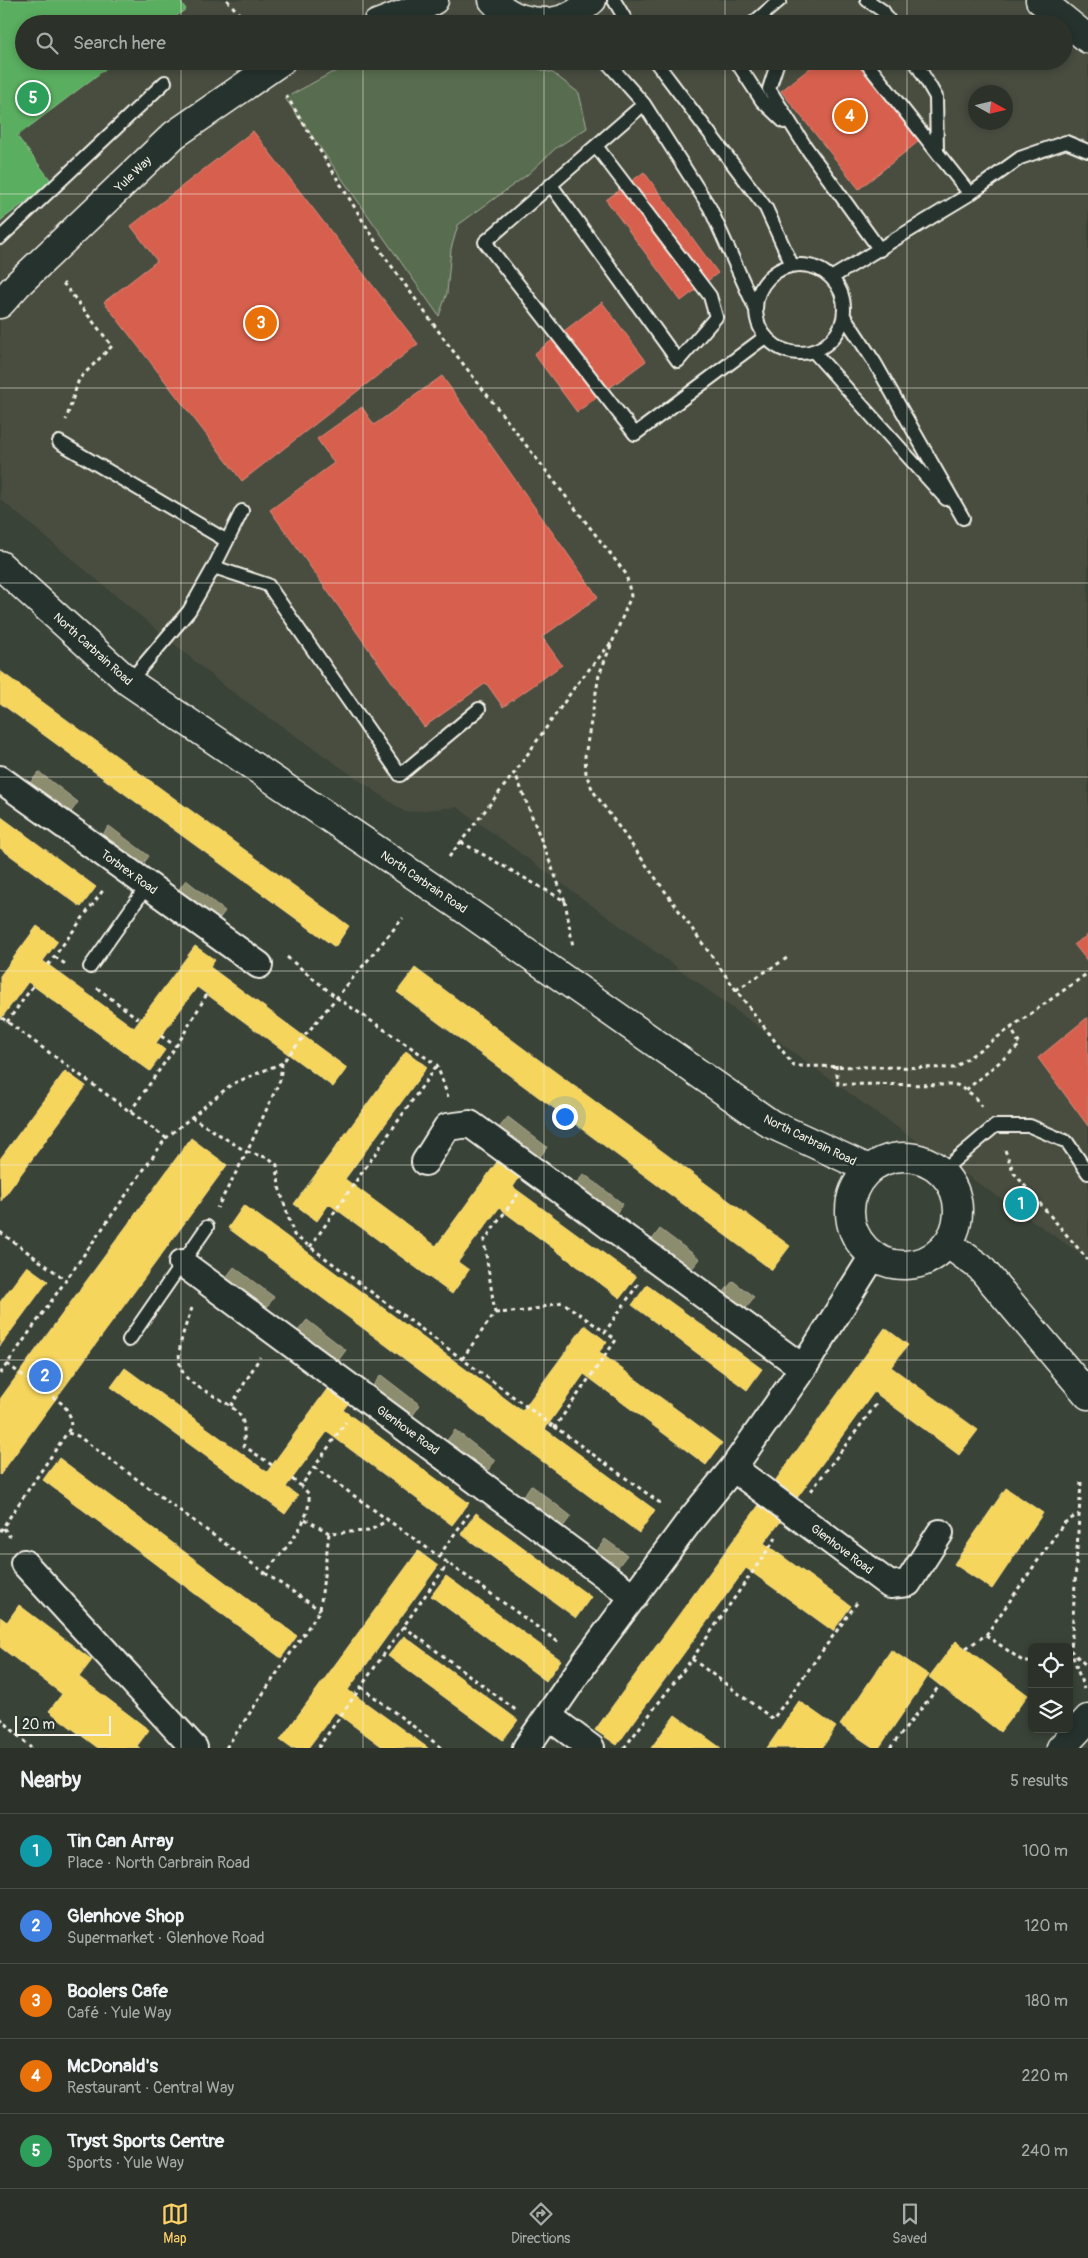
<!DOCTYPE html>
<meta charset="utf-8">
<style>
body{margin:0;font-family:Pangolin,sans-serif;background:#383e36;color:#f1f3f6}
.controls{position:absolute;right:15px;bottom:15px;display:grid;overflow:hidden;border-radius:8px;box-shadow:0 2px 8px #0003}
.controls button{width:45px;height:45px;display:grid;place-items:center;padding:0;border:0;border-bottom:1px solid #484d47;background:#2c322a;color:#f1f3f6;font:25px sans-serif}
.compass{position:absolute;left:968px;top:85px;width:45px;height:45px;border-radius:50%;background:#2c322a;box-shadow:0 2px 8px #0003;rotate:98deg}
.scale{position:absolute;left:15px;bottom:12px;width:96px;box-sizing:border-box;padding-left:5px;border:2px solid #f4f1e8;border-top:0;font-size:14px;line-height:18px;white-space:nowrap;color:#f4f1e8;-webkit-text-stroke:4px #26332d;paint-order:stroke}
.you{position:absolute;left:564px;top:1116px;width:18px;height:18px;margin:-12px;border:4px solid #fff;border-radius:50%;background:#1a73e8;box-shadow:0 0 0 8px #1a73e833}
.badge{display:grid;place-items:center;width:32px;height:32px;border-radius:50%;background:#ffd166;color:#fff;font-size:16px;font-weight:700}
.pin{position:absolute;translate:-50% -50%;border:2px solid #fff;box-shadow:0 1px 5px #0006}
.list{margin:0;padding:0;list-style:none}
h2{display:flex;justify-content:space-between;align-items:center;height:65px;margin:0;padding:0 20px;font-size:21px}
h2 small{font-size:16px;font-weight:400;color:#a6aaa8}
.list li{display:grid;grid-template-columns:32px 1fr auto;gap:15px;align-items:center;box-sizing:border-box;height:75px;padding:0 20px;border-top:1px solid #484d47}
.list b{display:block;font-size:19px;white-space:nowrap}
.list p{margin:0;font-size:16px;white-space:nowrap;color:#a6aaa8}
.list em{font-size:16px;font-style:normal;color:#a6aaa8}
.icon{flex:none;width:28px;height:28px;fill:none;stroke:currentColor;stroke-width:2;stroke-linecap:round;stroke-linejoin:round}
.map{position:relative;flex:none;width:1088px;height:1748px;overflow:hidden}
.search{position:absolute;background:#2c322a;box-shadow:0 2px 8px #0003;left:15px;right:15px;top:15px;height:55px;display:flex;align-items:center;gap:12px;box-sizing:border-box;padding:0 18px;border-radius:28px;color:#a6aaa8;font-size:19px}
.sheet{height:440px;background:#2c322a}
nav{display:flex;justify-content:space-around;align-items:center;box-sizing:border-box;height:70px;border-top:1px solid #484d47;background:#2c322a;font-size:14px;color:#a6aaa8}
nav a{display:grid;justify-items:center;gap:2px}
nav .on{color:#ffd166}
.map>svg:first-child{display:block}
.built{fill:#484e40;fill-rule:evenodd}
.green{fill:#596d50;stroke:#a6af9c}
.homes{fill:#f6d55c;stroke:#f5dd86}
.shops{fill:#d6604d;stroke:#df8c7c}
.public{fill:#5aae61;stroke:#88c28a}
.industry{fill:#8c8c6e;stroke:#abaa93}
.lines{fill:none;stroke-linecap:round;stroke-linejoin:round}
.lane-casing{stroke:#f4f1e8;stroke-width:16}
.street-casing{stroke:#f4f1e8;stroke-width:30}
.secondary-casing{stroke:#f4f1e8;stroke-width:31}
.primary-casing{stroke:#f4f1e8;stroke-width:31}
.path{stroke:#f4f1e8;stroke-width:3;stroke-dasharray:4 4;stroke-linecap:butt}
.lane{stroke:#26332d;stroke-width:12}
.street{stroke:#26332d;stroke-width:26}
.secondary{stroke:#26332d;stroke-width:28}
.primary{stroke:#26332d;stroke-width:28}
.grid{fill:none;stroke:#f4f1e8;stroke-width:1;stroke-opacity:0.55}
.labels{text-anchor:middle;stroke-width:5;stroke-linejoin:round;paint-order:stroke}
.street-label{font-size:12px;fill:#f4f1e8;stroke:#26332d}
</style>
<div class="map">
<svg width="1088" height="1748" viewBox="0 0 1088 1748">
<rect width="100%" height="100%" fill="#3a4338"/>
<filter id="ink" filterUnits="userSpaceOnUse"><feTurbulence type="fractalNoise" baseFrequency=".02" numOctaves="2"/><feDisplacementMap in="SourceGraphic" scale="10" xChannelSelector="R" yChannelSelector="G"/><feConvolveMatrix kernelMatrix="1 2 1 2 8 2 1 2 1" color-interpolation-filters="sRGB"/></filter>
<g filter="url(#ink)">
<path class="built" d="M 0,0 L 1088,0 L 1088,1259 L 878,1114 L 457,807 L 405,812 L 227,688 L 0,499 ZM 24,24 L 1064,24 L 1064,61 L 24,61 ZM 976,92 L 1006,92 L 1006,122 L 976,122 Z"/>
<path class="green" d="M 366,61 L 509,61 L 553,73 L 579,93 L 587,128 L 556,148 L 527,175 L 458,225 L 451,249 L 447,293 L 439,316 L 285,98 L 331,73 Z"/>
<path class="homes" d="M 0,671 L 349,926 L 335,947 L 0,703 Z
M 0,816 L 96,887 L 81,907 L 0,848 Z
M 37,926 L 58,941 L 43,961 L 134,1028 L 195,946 L 215,960 L 210,967 L 347,1068 L 333,1087 L 197,987 L 156,1043 L 165,1050 L 150,1071 L 28,982 L 0,1020 L 0,976 Z
M 415,968 L 790,1246 L 772,1270 L 397,992 Z
M 406,1051 L 427,1067 L 345,1179 L 436,1246 L 497,1162 L 519,1178 L 513,1187 L 636,1277 L 620,1298 L 499,1208 L 458,1262 L 469,1270 L 452,1294 L 329,1204 L 317,1221 L 294,1204 Z
M 65,1071 L 86,1086 L 1,1201 L 0,1159 Z
M 191,1138 L 227,1165 L 0,1475 L 0,1399 Z
M 244,1205 L 522,1411 L 585,1325 L 607,1342 L 599,1352 L 722,1443 L 706,1465 L 584,1374 L 545,1429 L 655,1510 L 639,1533 L 228,1228 Z
M 27,1266 L 48,1281 L 0,1346 L 0,1302 Z
M 647,1285 L 762,1369 L 747,1390 L 632,1305 Z
M 885,1328 L 908,1345 L 891,1367 L 978,1430 L 959,1455 L 874,1392 L 797,1498 L 775,1481 Z
M 125,1368 L 267,1472 L 330,1385 L 351,1400 L 343,1410 L 469,1503 L 452,1525 L 327,1432 L 286,1487 L 298,1496 L 285,1514 L 111,1387 Z
M 59,1458 L 297,1636 L 281,1658 L 43,1480 Z
M 1006,1488 L 1043,1513 L 992,1589 L 954,1564 Z
M 759,1505 L 781,1521 L 764,1543 L 851,1606 L 833,1631 L 746,1568 L 617,1745 L 595,1730 Z
M 476,1513 L 591,1597 L 576,1618 L 461,1534 Z
M 418,1551 L 438,1566 L 348,1690 L 428,1748 L 384,1748 L 335,1712 L 308,1748 L 291,1748 L 280,1740 Z
M 446,1576 L 561,1660 L 546,1681 L 431,1596 Z
M 19,1605 L 92,1660 L 79,1677 L 149,1730 L 137,1746 L 140,1748 L 98,1748 L 49,1711 L 62,1694 L 0,1647 L 0,1617 L 7,1622 Z
M 404,1636 L 518,1720 L 503,1740 L 388,1656 Z
M 956,1641 L 1028,1695 L 1000,1732 L 929,1677 Z
M 891,1650 L 929,1675 L 879,1748 L 874,1748 L 840,1725 Z
M 799,1701 L 836,1727 L 822,1748 L 767,1748 Z
M 675,1715 L 721,1748 L 651,1748 Z"/>
<path class="shops" d="M 819,61 L 855,61 L 919,141 L 859,189 L 781,91 Z
M 253,131 L 418,344 L 242,481 L 104,302 L 157,261 L 131,226 Z
M 644,172 L 718,273 L 681,301 L 606,200 Z
M 602,302 L 646,361 L 577,412 L 534,354 Z
M 442,376 L 598,597 L 542,637 L 562,665 L 503,707 L 486,683 L 424,727 L 270,510 L 334,463 L 317,439 L 362,407 L 374,425 Z
M 1088,935 L 1088,962 L 1074,944 Z
M 1088,1017 L 1088,1126 L 1038,1058 Z"/>
<path class="public" d="M 0,0 L 179,0 L 186,9 L 166,24 L 24,24 L 24,61 L 116,61 L 17,136 L 52,182 L 0,221 Z"/>
<path class="industry" d="M 39,772 L 78,802 L 69,815 L 29,784 Z
M 109,826 L 149,856 L 140,868 L 100,838 Z
M 186,880 L 225,911 L 216,923 L 176,893 Z
M 508,1117 L 547,1147 L 538,1160 L 498,1129 Z
M 584,1174 L 623,1204 L 614,1216 L 574,1186 Z
M 660,1229 L 700,1259 L 690,1271 L 651,1241 Z
M 234,1267 L 274,1297 L 265,1310 L 225,1279 Z
M 733,1281 L 754,1297 L 745,1310 L 723,1293 Z
M 307,1320 L 346,1350 L 337,1362 L 297,1332 Z
M 381,1375 L 420,1405 L 411,1418 L 371,1388 Z
M 455,1430 L 495,1461 L 486,1473 L 446,1442 Z
M 531,1485 L 571,1516 L 562,1528 L 522,1498 Z
M 605,1539 L 627,1555 L 617,1568 L 596,1552 Z"/>
<g class="lines">
<defs>
<path id="lane" d="M 614,0 L 628,24
M 867,0 L 883,11 L 891,24
M 752,24 L 780,0
M 606,61 L 644,104 L 710,208 L 755,308
M 655,61 L 766,208 L 792,265
M 736,61 L 762,101 L 784,122
M 778,61 L 769,89 L 805,146 L 880,250
M 865,61 L 970,194
M 915,61 L 936,97 L 937,151
M 644,104 L 485,242 L 635,434 L 765,337
M 551,185 L 678,361 L 716,317 L 710,296 L 596,146
M 0,238 L 165,82
M756 309a44 44 0 1 1 88 0a44 44 0 1 1-88 0Z
M 831,278 L 970,194 L 1020,158 L 1066,142 L 1088,151
M 844,316 L 875,363 L 963,518
M 814,352 L 946,499
M 59,442 L 227,541
M 214,567 L 268,585 L 400,775 L 479,709
M 129,682 L 189,611 L 214,567 L 242,511
M 90,967 L 147,886
M 942,1171 L 995,1126 L 1030,1126 L 1067,1142 L 1088,1173
M 129,1340 L 207,1227"/>
<path id="street" d="M 0,779 L 259,965
M 425,1162 L 447,1127 L 470,1124 L 803,1368
M 182,1263 L 634,1597
M 733,1468 L 890,1585 L 908,1583 L 940,1533
M 24,1563 L 194,1748
M 548,1716 L 591,1748
M 526,1748 L 585,1662 L 688,1523 L 733,1468 L 803,1368 L 873,1256"/>
<path id="secondary" d="M 493,0 C 512,23 551,29 576,13 C 582,9 587,4 592,0
M 377,24 L 422,7 L 434,0
M 0,304 L 18,284 L 174,135 L 281,61
M 0,565 L 129,682 L 464,909 L 771,1124 L 869,1169
M850 1211a54 54 0 1 1 108 0a54 54 0 1 1-108 0Z
M 948,1244 L 980,1267 L 1088,1395
M 1061,1748 L 1088,1719"/>
<path id="primary" d="M 1040,0 L 1088,39"/>
</defs>
<use href="#lane" class="lane-casing"/>
<use href="#street" class="street-casing"/>
<use href="#secondary" class="secondary-casing"/>
<use href="#primary" class="primary-casing"/>
<path class="path" d="M 227,0 L 248,24
M 286,95 L 385,257 L 450,347 L 626,574 L 631,596 L 599,675 L 585,756 L 586,774 L 593,791 L 736,990 L 794,1066 L 954,1068 L 1088,973
M 63,283 L 112,346 L 79,379 L 66,420
M 461,842 L 565,901 L 515,773
M 449,857 L 515,772 L 577,684 L 611,643
M 565,901 L 573,947
M 55,957 L 68,966
M 287,957 L 337,998 L 437,1065 L 448,1097
M 48,965 L 104,889
M 97,988 L 140,1020
M 736,990 L 787,958
M 2,1018 L 166,1138
M 7,1022 L 33,986
M 161,1036 L 176,1046
M 282,1063 L 280,1080 L 247,1152 L 269,1158 L 277,1165 L 279,1187 L 294,1235 L 557,1429
M 836,1065 L 838,1084 L 957,1085 L 973,1095 L 982,1107
M 966,1090 L 1020,1045 L 1011,1028
M 130,1112 L 179,1042 L 207,994
M 191,1117 L 247,1152 L 217,1208
M 1005,1150 L 1014,1173 L 1088,1260
M 0,1232 L 66,1280
M 310,1247 L 437,1065
M 638,1284 L 605,1332 L 616,1340 L 555,1427 L 663,1505
M 192,1308 C 186,1325 175,1350 181,1368 C 188,1391 230,1396 242,1419 C 245,1426 244,1439 244,1446 L 272,1465
M 495,1313 L 528,1311 L 562,1302 L 605,1332
M 462,1359 L 495,1313 L 484,1241 L 518,1194
M 7,1364 L 64,1405 L 70,1416 L 71,1427 L 3,1527 L 10,1537
M 0,1374 L 166,1138 L 232,1084 L 282,1063 L 403,918
M 231,1406 L 260,1357
M 68,1433 L 78,1436 L 265,1573 C 283,1550 311,1525 309,1494 L 301,1486
M 314,1467 L 561,1644
M 292,1479 L 301,1486 L 346,1422
M 1081,1482 L 1071,1651 L 1088,1667
M 811,1491 L 878,1402
M 305,1519 L 329,1533 L 369,1531 L 388,1520
M 0,1531 L 3,1527
M 439,1556 L 470,1512
M 265,1573 L 320,1610
M 403,1626 L 517,1711
M 986,1635 L 1024,1662 L 1032,1662
M 966,1648 L 986,1635 L 1064,1523 L 1079,1514
M 1069,1652 L 1071,1651 L 1084,1689
M 692,1659 L 773,1719 L 859,1600
M 361,1687 L 442,1748
M 0,1718 L 31,1748
M 226,1748 L 320,1610 L 329,1533
M 318,1748 L 448,1563
M 624,1748 L 692,1659 L 776,1538
M 890,1748 L 940,1685"/>
<use href="#lane" class="lane"/>
<use href="#street" class="street"/>
<use href="#secondary" class="secondary"/>
<use href="#primary" class="primary"/>
</g>
</g>
<path class="grid" d="M 181,0 L 181,24M 363,0 L 363,24M 544,0 L 544,24M 725,0 L 725,24M 907,0 L 907,24M 181,61 L 181,1748M 363,61 L 363,1748M 544,61 L 544,1748M 725,61 L 725,1748M 907,61 L 907,1748M 0,194 L 1088,194M 0,388 L 1088,388M 0,583 L 1088,583M 0,777 L 1088,777M 0,971 L 1088,971M 0,1165 L 1088,1165M 0,1360 L 1088,1360M 0,1554 L 1088,1554"/>
<g class="labels">
<g class="street-label">
<text transform="translate(133 174) rotate(-44)" y="4">Yule Way</text>
<text transform="translate(93 649) rotate(42)" y="4">North Carbrain Road</text>
<text transform="translate(129 872) rotate(36)" y="4">Torbrex Road</text>
<text transform="translate(424 882) rotate(34)" y="4">North Carbrain Road</text>
<text transform="translate(810 1140) rotate(26)" y="4">North Carbrain Road</text>
<text transform="translate(408 1430) rotate(36)" y="4">Glenhove Road</text>
<text transform="translate(842 1549) rotate(37)" y="4">Glenhove Road</text>
</g>
</g>
</svg>
<div class="controls">
<button><svg class="icon" aria-label="locate" viewBox="0 0 24 24"><circle cx="12" cy="12" r="6"/><path d="M12 2v4M12 18v4M2 12h4M18 12h4"/></svg></button>
<button><svg class="icon" aria-label="layers" viewBox="0 0 24 24"><path d="M12 4l9 5-9 5-9-5zM3 14l9 5 9-5"/></svg></button>
</div>
<svg class="compass" viewBox="-18 -18 36 36"><path d="M0-13l5 13h-10z" fill="#e53935"/><path d="M0 13l5-13h-10z" fill="#a6aaa8"/></svg>
<div class="scale">20 m</div>
<div class="you"></div>
<div class="pin badge" style="left:1021px;top:1204px;background:#0f9aa8">1</div>
<div class="pin badge" style="left:45px;top:1376px;background:#3f7fe0">2</div>
<div class="pin badge" style="left:261px;top:323px;background:#e8710a">3</div>
<div class="pin badge" style="left:850px;top:116px;background:#e8710a">4</div>
<div class="pin badge" style="left:33px;top:98px;background:#2e9e5b">5</div>
<div class="search"><svg class="icon" aria-label="search" viewBox="0 0 24 24"><circle cx="10" cy="10" r="6"/><path d="M15 15l6 6"/></svg>Search here</div>
</div>
<section class="sheet">
<h2>Nearby<small>5 results</small></h2>
<ul class="list">
<li><span class="badge" style="background:#0f9aa8">1</span><div><b>Tin Can Array</b><p>Place · North Carbrain Road</p></div><em>100 m</em></li>
<li><span class="badge" style="background:#3f7fe0">2</span><div><b>Glenhove Shop</b><p>Supermarket · Glenhove Road</p></div><em>120 m</em></li>
<li><span class="badge" style="background:#e8710a">3</span><div><b>Boolers Cafe</b><p>Café · Yule Way</p></div><em>180 m</em></li>
<li><span class="badge" style="background:#e8710a">4</span><div><b>McDonald's</b><p>Restaurant · Central Way</p></div><em>220 m</em></li>
<li><span class="badge" style="background:#2e9e5b">5</span><div><b>Tryst Sports Centre</b><p>Sports · Yule Way</p></div><em>240 m</em></li>
</ul>
</section>
<nav>
<a class="on"><svg class="icon" aria-label="map" viewBox="0 0 24 24"><path d="M3 6l6-2 6 2 6-2v14l-6 2-6-2-6 2zM9 4v14M15 6v14"/></svg>Map</a>
<a><svg class="icon" aria-label="directions" viewBox="0 0 24 24"><path d="M12 3l9 9-9 9-9-9zM9 14v-3h6M13 9l2 2-2 2"/></svg>Directions</a>
<a><svg class="icon" aria-label="saved" viewBox="0 0 24 24"><path d="M7 4h10v16l-5-4-5 4z"/></svg>Saved</a>
</nav>
